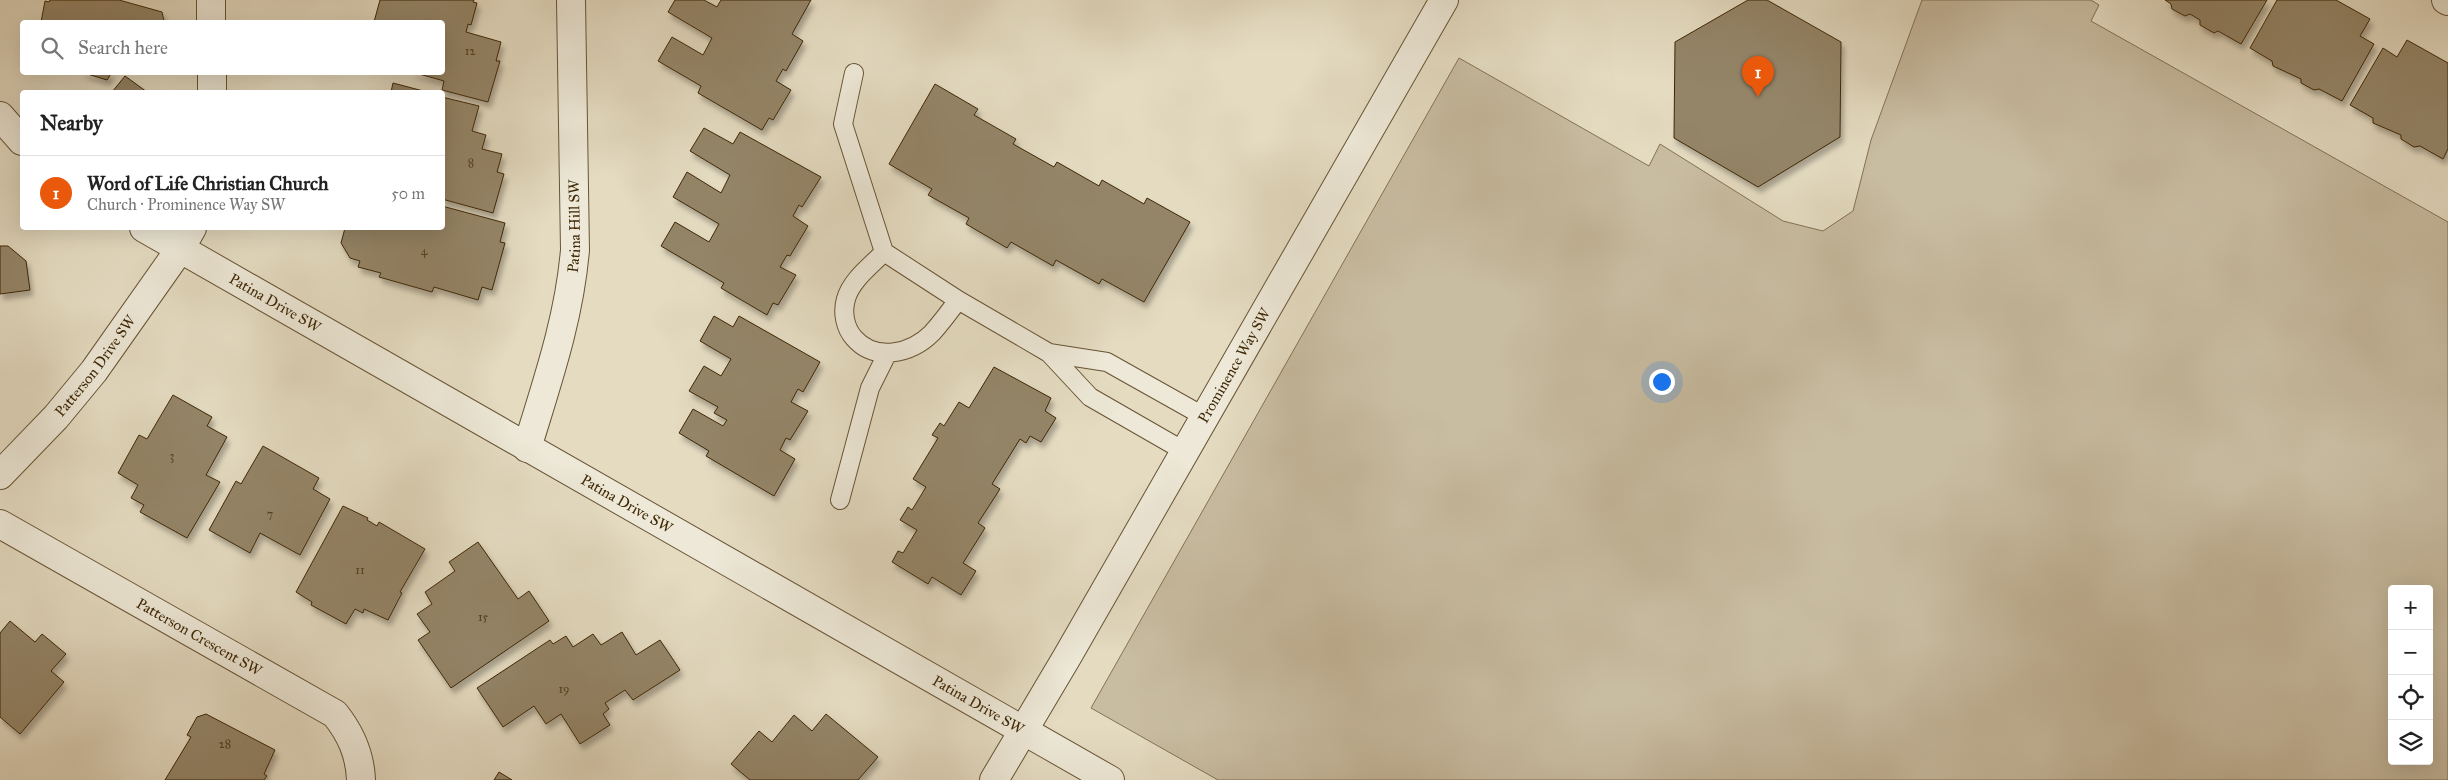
<!DOCTYPE html>
<meta charset="utf-8">
<style>
body{margin:0;font-family:"IM FELL Great Primer",serif;background:#f6f6f6;color:#222}
.controls{position:absolute;right:15px;bottom:15px;display:grid;overflow:hidden;border-radius:5px;box-shadow:0 5px 20px #0002}
.controls button{width:45px;height:45px;display:grid;place-items:center;padding:0;border:0;border-bottom:1px solid #e0e0e0;background:#fff;color:#222;font:25px sans-serif}
.you{position:absolute;left:1661px;top:381px;width:18px;height:18px;margin:-12px;border:4px solid #fff;border-radius:50%;background:#1a73e8;box-shadow:0 0 0 8px #1a73e833}
.badge{display:grid;place-items:center;width:32px;height:32px;border-radius:50%;background:#ea580c;color:#fff;font-size:16px;font-weight:700}
.pin{position:absolute;translate:-50% -41px;filter:drop-shadow(0 1px 2px #0008)}
.pin::after{content:'';position:absolute;top:26px;width:18px;height:15px;background:inherit;clip-path:polygon(0 0,100% 0,50% 100%)}
.list{margin:0;padding:0;list-style:none}
h2{display:flex;justify-content:space-between;align-items:center;height:65px;margin:0;padding:0 20px;font-size:21px}
h2 small{font-size:16px;font-weight:400;color:#767676}
.list li{display:grid;grid-template-columns:32px 1fr auto;gap:15px;align-items:center;box-sizing:border-box;height:75px;padding:0 20px;border-top:1px solid #e0e0e0}
.list b{display:block;font-size:19px;white-space:nowrap}
.list p{margin:0;font-size:16px;white-space:nowrap;color:#767676}
.list em{font-size:16px;font-style:normal;color:#767676}
.icon{flex:none;width:28px;height:28px;fill:none;stroke:currentColor;stroke-width:2;stroke-linecap:round;stroke-linejoin:round}
.map{position:relative;flex:none;width:2448px;height:780px;overflow:hidden}
.search{position:absolute;background:#fff;box-shadow:0 5px 20px #0002;left:20px;top:20px;width:425px;height:55px;display:flex;align-items:center;gap:12px;box-sizing:border-box;padding:0 18px;border-radius:5px;color:#767676;font-size:19px}
.panel{position:absolute;background:#fff;box-shadow:0 5px 20px #0002;left:20px;top:90px;width:425px;height:140px;border-radius:5px}
.map>svg:first-child{display:block}
.green{fill:#c8bca1;stroke:#837253;fill-rule:evenodd}
.building{fill:#948567;stroke:#3e2705;filter:url(#shadow)}
.lines{fill:none;stroke-linecap:round;stroke-linejoin:round}
.service-casing{stroke:#685434;stroke-width:20}
.minor-casing{stroke:#685434;stroke-width:30}
.service{stroke:#ede8d7;stroke-width:18}
.minor{stroke:#ede8d7;stroke-width:28}
.labels{text-anchor:middle;stroke-width:4.5;stroke-linejoin:round;paint-order:stroke}
.number-label{font-size:12px;fill:#543e1e}
.street-label{font-size:15px;fill:#3e2705;stroke:#ede8d7}
</style>
<div class="map">
<svg width="2448" height="780" viewBox="0 0 2448 780">
<defs>
<filter id="shadow"><feDropShadow dx="3" dy="5.5" stdDeviation="2.5" flood-color="#0004"/></filter>
</defs>
<rect width="100%" height="100%" fill="#e4dbc1"/>
<filter id="stains"><feTurbulence type="fractalNoise" baseFrequency=".004" numOctaves="4"/><feColorMatrix values="0 0 0 0 .2 0 0 0 0 .09 0 0 0 0 .02 0 0 0 .5 -.17"/></filter>
<radialGradient id="worn" r=".72"><stop offset=".6" stop-color="#630" stop-opacity="0"/><stop offset="1" stop-color="#630" stop-opacity=".3"/></radialGradient>
<path class="green" d="M 1922,0 L 2091,0 L 2099,5 L 2091,21 L 2448,222 L 2448,780 L 1218,780 L 1091,708 L 1459,58 L 1649,166 L 1660,144 L 1783,221 L 1823,231 L 1853,211 L 1871,140 ZM 2392,589 L 2429,589 L 2429,761 L 2392,761 Z"/>
<path class="building" d="M 50,0 L 119,0 L 162,12 L 164,21 L 167,22 L 41,22 L 45,1 L 49,2 Z
M 380,0 L 474,0 L 473,2 L 477,3 L 471,25 L 468,24 L 466,32 L 501,42 L 496,61 L 500,61 L 488,102 L 442,90 L 444,81 L 412,72 L 442,72 L 442,22 L 374,22 Z
M 675,0 L 704,0 L 717,7 L 721,0 L 811,0 L 792,34 L 803,41 L 786,71 L 783,69 L 776,81 L 791,90 L 773,120 L 769,118 L 762,130 L 698,93 L 701,86 L 658,61 L 672,37 L 703,55 L 712,38 L 668,12 Z
M 1748,0 L 1767,0 L 1841,42 L 1840,137 L 1758,187 L 1674,138 L 1675,42 Z
M 2165,0 L 2267,0 L 2241,44 L 2218,31 L 2214,33 L 2200,25 L 2200,20 L 2190,14 L 2185,16 L 2172,9 L 2171,4 Z
M 2277,0 L 2336,0 L 2370,19 L 2360,36 L 2374,44 L 2342,101 L 2319,89 L 2314,90 L 2301,83 L 2301,79 L 2273,66 L 2272,61 L 2250,48 Z
M 2407,40 L 2448,63 L 2448,149 L 2443,159 L 2420,146 L 2414,147 L 2401,139 L 2401,135 L 2373,123 L 2373,118 L 2350,105 L 2383,48 L 2397,57 Z
M 81,72 L 112,72 L 107,80 Z
M 125,76 L 147,92 L 112,92 Z
M 393,83 L 427,92 L 391,92 Z
M 935,84 L 978,109 L 974,115 L 1016,139 L 1013,144 L 1054,167 L 1057,162 L 1099,186 L 1102,180 L 1144,204 L 1147,198 L 1190,222 L 1144,302 L 1102,279 L 1099,284 L 1056,260 L 1053,266 L 1011,242 L 1007,248 L 966,224 L 969,218 L 928,195 L 932,189 L 889,164 Z
M 442,97 L 479,106 L 472,131 L 486,135 L 482,149 L 502,154 L 497,172 L 504,174 L 493,213 L 442,199 Z
M 704,128 L 733,144 L 740,132 L 821,177 L 802,207 L 799,205 L 793,216 L 808,226 L 790,256 L 787,255 L 780,267 L 796,275 L 778,305 L 773,303 L 767,315 L 721,288 L 724,283 L 661,246 L 675,222 L 709,242 L 719,224 L 673,197 L 687,172 L 721,193 L 730,175 L 690,151 Z
M 442,206 L 505,223 L 500,242 L 505,243 L 492,290 L 482,287 L 478,300 L 434,287 L 432,292 L 379,277 L 381,273 L 358,267 L 360,261 L 350,258 L 341,243 L 345,228 L 442,228 Z
M 0,246 L 8,246 L 26,261 L 30,290 L 0,294 Z
M 714,316 L 733,327 L 739,316 L 820,362 L 803,392 L 798,389 L 791,402 L 808,411 L 790,440 L 786,438 L 780,450 L 795,459 L 774,496 L 706,456 L 709,451 L 679,433 L 693,409 L 723,426 L 727,420 L 714,413 L 718,407 L 689,391 L 704,366 L 721,376 L 731,359 L 700,341 Z
M 994,367 L 1051,398 L 1045,411 L 1056,418 L 1041,442 L 1030,436 L 1026,443 L 1020,439 L 992,484 L 1000,489 L 978,523 L 985,528 L 963,563 L 976,571 L 961,595 L 932,577 L 928,584 L 892,562 L 898,551 L 903,553 L 917,530 L 900,520 L 908,507 L 912,510 L 926,487 L 913,479 L 938,438 L 932,435 L 940,423 L 944,426 L 959,402 L 969,408 Z
M 173,395 L 212,417 L 207,426 L 227,437 L 206,475 L 220,482 L 187,538 L 140,512 L 144,505 L 131,498 L 138,485 L 118,473 L 139,435 L 147,439 Z
M 263,446 L 319,478 L 313,489 L 330,499 L 300,555 L 260,533 L 250,553 L 209,530 L 236,481 L 241,484 Z
M 343,506 L 368,518 L 367,520 L 377,526 L 379,522 L 425,549 L 400,592 L 402,593 L 388,620 L 364,609 L 363,613 L 355,609 L 346,624 L 311,605 L 312,602 L 296,592 Z
M 478,542 L 518,599 L 529,591 L 549,621 L 451,688 L 418,640 L 430,632 L 417,614 L 432,604 L 425,592 L 455,571 L 449,562 Z
M 10,621 L 35,642 L 42,634 L 66,654 L 51,671 L 64,682 L 20,734 L 0,717 L 0,633 Z
M 622,632 L 636,655 L 660,640 L 680,670 L 633,700 L 625,690 L 605,703 L 609,709 L 603,714 L 610,725 L 580,744 L 561,714 L 546,724 L 534,706 L 503,727 L 477,688 L 550,640 L 553,644 L 566,636 L 573,647 L 593,634 L 601,645 Z
M 206,714 L 275,750 L 264,774 L 267,776 L 264,780 L 165,780 L 191,737 L 187,735 L 197,717 Z
M 826,714 L 878,757 L 858,780 L 750,780 L 731,764 L 759,731 L 772,742 L 794,715 L 812,731 Z
M 499,772 L 512,780 L 494,780 Z"/>
<g class="lines">
<defs>
<path id="service" d="M 854,73 L 843,124 L 884,252 L 958,300 L 1049,353 L 1090,397 L 1184,451
M 884,252 C 872,265 851,280 846,299 C 842,312 845,328 854,338 C 875,362 911,354 932,333 C 941,323 950,311 958,300
M 1049,353 L 1107,362 L 1205,417
M 840,500 L 870,388 L 887,354"/>
<g id="minor">
<path d="M 211,0 L 211,22"/>
<path d="M 2446,0 L 2448,1"/>
<path d="M 212,72 L 212,92"/>
<path d="M 0,116 L 22,141"/>
<path id="s1" d="M 144,228 L 1110,780"/>
<path id="s2" d="M 527,448 C 547,382 569,320 575,250 L 571,0"/>
<path id="s3" d="M 0,475 L 56,417 L 94,371 L 180,249 L 192,228"/>
<path id="s4" d="M 0,524 L 335,714 C 351,734 360,754 361,780"/>
<path id="s5" d="M 994,780 L 1067,657 L 1444,0"/>
</g>
</defs>
<use href="#service" class="service-casing"/>
<use href="#minor" class="minor-casing"/>
<use href="#service" class="service"/>
<use href="#minor" class="minor"/>
</g>
<g class="labels">
<g class="number-label">
<text x="470" y="55">12</text>
<text x="471" y="167">8</text>
<text x="424" y="255">4</text>
<text x="172" y="460">3</text>
<text x="270" y="518">7</text>
<text x="360" y="574">11</text>
<text x="483" y="621">15</text>
<text x="564" y="693">19</text>
<text x="225" y="748">28</text>
</g>
<g class="street-label">
<text dy="5" stroke="none"><textPath href="#s2" startOffset="228">Patina Hill SW</textPath></text>
<text dy="5" stroke="none"><textPath href="#s1" startOffset="151">Patina Drive SW</textPath></text>
<text dy="5" stroke="none"><textPath href="#s5" startOffset="479">Prominence Way SW</textPath></text>
<text dy="5" stroke="none"><textPath href="#s3" startOffset="145">Patterson Drive SW</textPath></text>
<text dy="5" stroke="none"><textPath href="#s1" startOffset="556">Patina Drive SW</textPath></text>
<text dy="5" stroke="none"><textPath href="#s4" startOffset="229">Patterson Crescent SW</textPath></text>
<text dy="5" stroke="none"><textPath href="#s1" startOffset="961">Patina Drive SW</textPath></text>
</g>
</g>
<rect width="100%" height="100%" filter="url(#stains)"/>
<rect width="100%" height="100%" fill="url(#worn)"/>
</svg>
<div class="controls">
<button>+</button>
<button>−</button>
<button><svg class="icon" aria-label="locate" viewBox="0 0 24 24"><circle cx="12" cy="12" r="6"/><path d="M12 2v4M12 18v4M2 12h4M18 12h4"/></svg></button>
<button><svg class="icon" aria-label="layers" viewBox="0 0 24 24"><path d="M12 4l9 5-9 5-9-5zM3 14l9 5 9-5"/></svg></button>
</div>
<div class="you"></div>
<div class="pin badge" style="left:1758px;top:97px">1</div>
<div class="search"><svg class="icon" aria-label="search" viewBox="0 0 24 24"><circle cx="10" cy="10" r="6"/><path d="M15 15l6 6"/></svg>Search here</div>
<section class="panel">
<h2>Nearby<small></small></h2>
<ul class="list">
<li><span class="badge">1</span><div><b>Word of Life Christian Church</b><p>Church · Prominence Way SW</p></div><em>50 m</em></li>
</ul>
</section>
</div>
